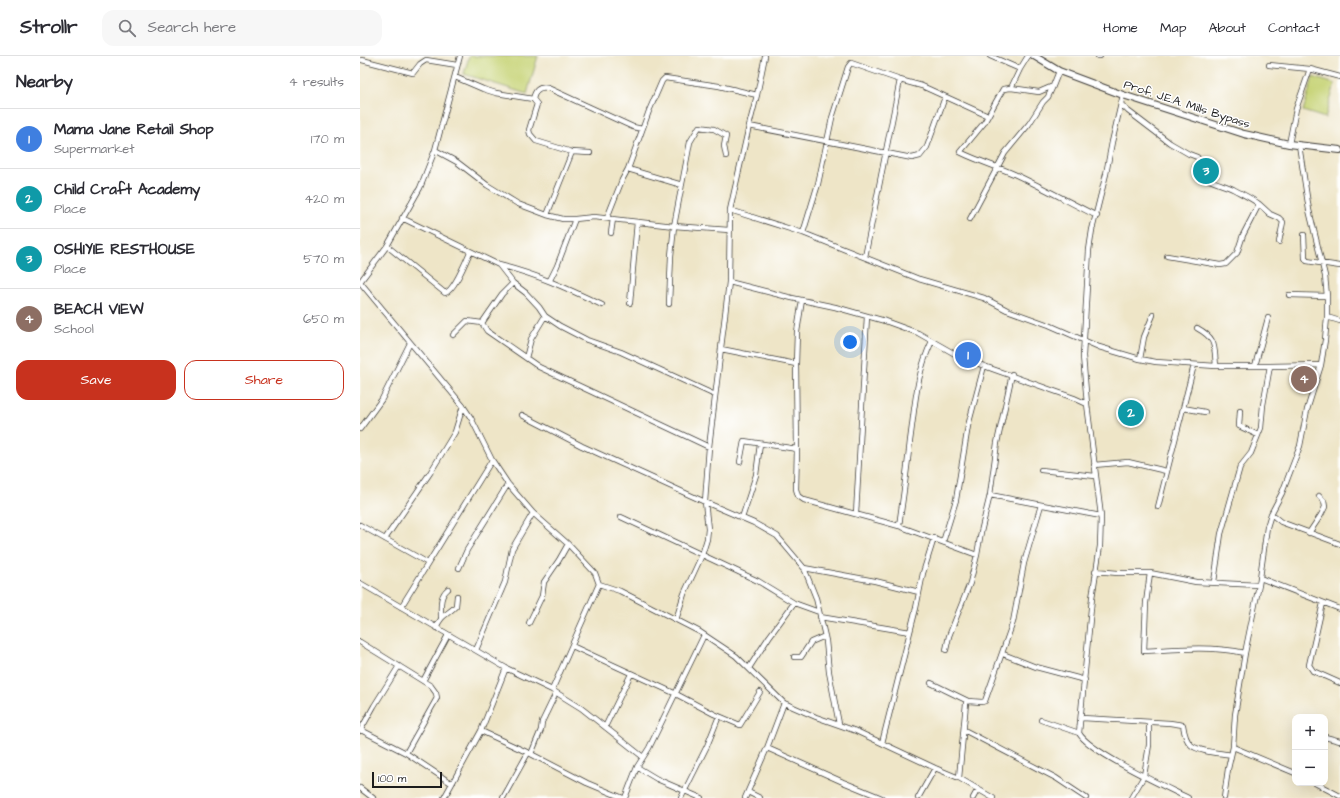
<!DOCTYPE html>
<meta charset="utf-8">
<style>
body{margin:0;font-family:"Architects Daughter",sans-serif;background:#f7f7f7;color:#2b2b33}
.controls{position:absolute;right:12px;bottom:12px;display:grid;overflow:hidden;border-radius:8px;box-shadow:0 4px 16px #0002}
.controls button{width:36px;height:36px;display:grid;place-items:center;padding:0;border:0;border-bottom:1px solid #e1e1e2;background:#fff;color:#2b2b33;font:20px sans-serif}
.scale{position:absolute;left:12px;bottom:10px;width:70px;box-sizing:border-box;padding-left:4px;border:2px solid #1c1c1c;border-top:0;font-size:11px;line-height:14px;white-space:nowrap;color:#1c1c1c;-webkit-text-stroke:3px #fff;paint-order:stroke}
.you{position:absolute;left:490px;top:286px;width:14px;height:14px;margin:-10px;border:3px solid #fff;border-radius:50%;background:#1a73e8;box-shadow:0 0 0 6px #1a73e833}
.badge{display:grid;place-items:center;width:26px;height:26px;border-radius:50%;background:#c8321e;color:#fff;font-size:13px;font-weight:700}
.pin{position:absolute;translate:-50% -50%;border:2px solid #fff;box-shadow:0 1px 4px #0006}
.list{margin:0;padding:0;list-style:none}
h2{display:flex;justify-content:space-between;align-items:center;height:52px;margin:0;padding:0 16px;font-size:17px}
h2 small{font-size:13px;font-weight:400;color:#7c7c81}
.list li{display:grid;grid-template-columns:26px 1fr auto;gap:12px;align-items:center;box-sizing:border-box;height:60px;padding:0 16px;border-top:1px solid #e1e1e2}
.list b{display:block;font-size:15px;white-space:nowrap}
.list p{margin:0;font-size:13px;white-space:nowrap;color:#7c7c81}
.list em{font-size:13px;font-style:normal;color:#7c7c81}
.actions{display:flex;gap:8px;padding:12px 16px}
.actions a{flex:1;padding:9px 0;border:1px solid #c8321e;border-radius:12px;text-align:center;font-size:14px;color:#c8321e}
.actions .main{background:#c8321e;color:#fff}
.icon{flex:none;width:22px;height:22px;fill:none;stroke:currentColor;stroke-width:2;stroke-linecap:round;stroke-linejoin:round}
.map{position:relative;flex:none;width:980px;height:742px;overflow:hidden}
header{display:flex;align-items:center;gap:24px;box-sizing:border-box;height:56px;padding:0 20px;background:#fff;border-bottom:1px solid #e1e1e2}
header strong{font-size:19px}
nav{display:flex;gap:22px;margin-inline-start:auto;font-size:14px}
.search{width:280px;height:36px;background:#f7f7f7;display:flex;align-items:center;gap:10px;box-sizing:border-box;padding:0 14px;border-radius:12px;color:#7c7c81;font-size:15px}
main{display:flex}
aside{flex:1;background:#fff}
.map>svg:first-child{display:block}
.green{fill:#c6d374;stroke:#717848}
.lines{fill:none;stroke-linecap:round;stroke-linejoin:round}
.minor-casing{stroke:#3c3a36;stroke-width:6}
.tertiary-casing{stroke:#3c3a36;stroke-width:8}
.minor{stroke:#fff;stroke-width:4.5}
.tertiary{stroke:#fff;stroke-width:6}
.labels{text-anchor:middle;stroke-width:3;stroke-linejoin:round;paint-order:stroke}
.street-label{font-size:12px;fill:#1c1c1c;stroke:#fff}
</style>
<header>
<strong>Strollr</strong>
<div class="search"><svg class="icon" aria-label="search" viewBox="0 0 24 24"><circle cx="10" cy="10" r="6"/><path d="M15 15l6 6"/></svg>Search here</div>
<nav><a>Home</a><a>Map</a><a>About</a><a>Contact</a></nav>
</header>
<main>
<aside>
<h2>Nearby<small>4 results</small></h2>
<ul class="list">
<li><span class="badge" style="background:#3f7fe0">1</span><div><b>Mama Jane Retail Shop</b><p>Supermarket</p></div><em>170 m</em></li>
<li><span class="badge" style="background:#0f9aa8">2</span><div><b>Child Craft Academy</b><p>Place</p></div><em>420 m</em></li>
<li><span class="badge" style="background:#0f9aa8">3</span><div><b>OSHIYIE RESTHOUSE</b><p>Place</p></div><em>570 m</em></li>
<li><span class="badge" style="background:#8d6e63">4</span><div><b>BEACH VIEW</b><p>School</p></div><em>650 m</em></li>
</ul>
<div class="actions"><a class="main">Save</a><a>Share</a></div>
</aside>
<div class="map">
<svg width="980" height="742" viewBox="0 0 980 742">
<rect width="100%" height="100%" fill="#fff"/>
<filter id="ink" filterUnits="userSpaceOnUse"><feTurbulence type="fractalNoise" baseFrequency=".025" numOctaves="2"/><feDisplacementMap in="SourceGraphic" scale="8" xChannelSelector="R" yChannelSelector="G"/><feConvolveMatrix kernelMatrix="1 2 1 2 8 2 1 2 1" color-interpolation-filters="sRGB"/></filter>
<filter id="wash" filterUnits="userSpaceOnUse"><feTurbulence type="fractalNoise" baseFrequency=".012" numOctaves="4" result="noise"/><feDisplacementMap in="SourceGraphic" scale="16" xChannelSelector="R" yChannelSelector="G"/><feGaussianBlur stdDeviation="0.9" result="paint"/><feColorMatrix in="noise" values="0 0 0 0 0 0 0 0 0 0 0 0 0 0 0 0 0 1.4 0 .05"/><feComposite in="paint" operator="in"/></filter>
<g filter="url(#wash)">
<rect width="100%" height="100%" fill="#eee5c7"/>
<path class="green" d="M 109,0 L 178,0 L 167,38 L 104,18 Z
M 953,21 L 975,28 L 965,62 L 943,55 Z"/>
</g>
<g filter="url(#ink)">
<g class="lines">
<defs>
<path id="minor" d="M 630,0 L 660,13
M 668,0 L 660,13 L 651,32 L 643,33 L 624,67 L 600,96 C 618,105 636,110 654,118 C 682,131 709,146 737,160
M 738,0 L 740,0
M 2,4 L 53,17 L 60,8 L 66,4 L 97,9
M 909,9 L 950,13 L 980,21
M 95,21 L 123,33 L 136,37 L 173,43 L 177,48 L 169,74 L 170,78 L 176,85 L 212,96 L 230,97
M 651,32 L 679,36 L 693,30 L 699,15
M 763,39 L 752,86 L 746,118 L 732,174 L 729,194 L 723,300 L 727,348 L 741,460 L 740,490 L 732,542 L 719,677 C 729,696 806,731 828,742
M 173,43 C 175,35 178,30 188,32 L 273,71 L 282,73
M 761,48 L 768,55 L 810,87 L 829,98 L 837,101 L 839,104 L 835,112 C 840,124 863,128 873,133 C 882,138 891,142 899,148
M 389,70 L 552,102 L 560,100 L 567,91 L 585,41
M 929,88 L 936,53 L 950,13
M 75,94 L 97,106 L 127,129 L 158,148 L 187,159 L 203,163 L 215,163 L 234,161 L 314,170 L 369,174
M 268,113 L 322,129
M 370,154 L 443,177 L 559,223 L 624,242 L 647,254 L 689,269 L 739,291 L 780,303 L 796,306 L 856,310 L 910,310 L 961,309
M 187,159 L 212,96
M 42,162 L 139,209 L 153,227 L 166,237 L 179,251 L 185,260 L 200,270 L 227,284 L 261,296 L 355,339
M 247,162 L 262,124 L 268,113 L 289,55 L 302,25 L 305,22 L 359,30 L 397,39
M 610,163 L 645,97 L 669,68 L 683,46 L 688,41 L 693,30
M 251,177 L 253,163
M 443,177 L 458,128 L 472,62 L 488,11 L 491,7 L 540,24 L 562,30 L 628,60
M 944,179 L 945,202 L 947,205 L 980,210
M 27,190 L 85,237 C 94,235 106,205 110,196
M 807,200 L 860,209 L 866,208 L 877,197 L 883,179 L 899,148 L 910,158 L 919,162 L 923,166 L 919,186
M 505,201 L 540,24
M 139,209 C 176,218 207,232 242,249
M 190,224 L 197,210 L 215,163
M 0,226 L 103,350 L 111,362 L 132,404 L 148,428 L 173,457 L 208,488 L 235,517 L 239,528 L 192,634
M 0,226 L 27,190 L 60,132 L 75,94 L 100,0
M 369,226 L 432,242 L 475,251 L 525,265 L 558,277 L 595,298 L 624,310 L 714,342 L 727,348
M 153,227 L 142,238 L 122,267 L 127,275 L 179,311 L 349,391
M 929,239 L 967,240
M 442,244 L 437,276 L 436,308 L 437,393 L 436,433 L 438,440 L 444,444 L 539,470 L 617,499
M 270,247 L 277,166
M 309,248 L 311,200 L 314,170 L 330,86 L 339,71 L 354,73 L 366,80 L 364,90 L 366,100
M 967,261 L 980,265
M 837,272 C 857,283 854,290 856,310
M 93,279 L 107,265 L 122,267
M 361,293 L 436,308
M 166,302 L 171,283 L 185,260
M 780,303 L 784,281 L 793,259
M 895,310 L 908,262
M 823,352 L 845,356
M 880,355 L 879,370 L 898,379
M 162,359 L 222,390 L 345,446 L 394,467 L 417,480 L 444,512 L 456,542 L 466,585 L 469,616 L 479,668
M 0,373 L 22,343 L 50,287
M 380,406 L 384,385 L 437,393
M 734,409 L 768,406 L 806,415
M 681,414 L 735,420
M 630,439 L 741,460
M 798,451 L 834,309
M 496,458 L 507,260
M 911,458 L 921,466 L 980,488
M 261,461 L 398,525 L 434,547 L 409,581 L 389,612
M 382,462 L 396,419 L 400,388
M 0,469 L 68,507
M 539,470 C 543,442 547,414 550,385 C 555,350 556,318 572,285
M 949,477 L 961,459 L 965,451 L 964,445 L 959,440
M 25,483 L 70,417 L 95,376 L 103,350
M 583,486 L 596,444 L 608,370 L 624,310
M 99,512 L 107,494 L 148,428
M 444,512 L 515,525 L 559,536
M 735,515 L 758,517 L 790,517 L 836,526 L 899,529
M 790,517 L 786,547 L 784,595 C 818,593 852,590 885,597
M 900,522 L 980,553
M 854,526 L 861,478 L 880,411 L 891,397 L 901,372 L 903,349 L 910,310
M 0,527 L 146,612 L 192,634 L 221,652 L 283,701
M 239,528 L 260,535 L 340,576 L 376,600 L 424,647 L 456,661 L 496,675 L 575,712 L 599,722 L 633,742
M 434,547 L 459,556
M 963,547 L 949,609 L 953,615 L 980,627
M 41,551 L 132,404
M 81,561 C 81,551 79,540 88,533
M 460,561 L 550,576
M 316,564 L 324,538 L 342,499 L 347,483 L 348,473 L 345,446 L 349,391 L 369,226 L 370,154 L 389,70 L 397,39 L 405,0
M 169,567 L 182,540 L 184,526 L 199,504 L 208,488
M 76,572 C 82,558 86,560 96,550 L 97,540
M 0,586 L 71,630 L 76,637 L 77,642 L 46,697
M 212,590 L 314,637 L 354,658 L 380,669 L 400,636
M 116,594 L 145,526 L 152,493 L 173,457
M 586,594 L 589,580 L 610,527 L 617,499 L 621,476 L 630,439 L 637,387 L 652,318
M 643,598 L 676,611 L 725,624
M 434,601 L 441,601 L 451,586 L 465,580
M 63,625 L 88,579
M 571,627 L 608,645
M 722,662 L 810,667 L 823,669 C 824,676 826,685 831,689 C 839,696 861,697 871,699
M 681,664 L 719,677
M 245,671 L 271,618
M 1,674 L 46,697 L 91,727
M 604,674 L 696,722 L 726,742
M 0,675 L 14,650 L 39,610
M 121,675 L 171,698 L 227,727 L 263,742
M 965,681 L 980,685
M 522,687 L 556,552 L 563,517 L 574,482
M 873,691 L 935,717
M 407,692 L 483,726 L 522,742
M 171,698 L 181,674 L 182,666 L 196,637
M 277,711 L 297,723 L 341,742
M 599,722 L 606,647 L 608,645 L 622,646 L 625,645 L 653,566 L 664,507 L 681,449
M 955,727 L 980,740
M 0,732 L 13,742
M 388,736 L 400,742
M 84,742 L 121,675 L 146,612
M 143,742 L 168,697
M 265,742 L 277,711 L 289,692 L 344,579
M 321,742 L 347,690 L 359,660
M 385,742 L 407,692 L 424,647
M 558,742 L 575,712
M 613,742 L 618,733
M 771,742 L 784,720 L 789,689 L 789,666
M 864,742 L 868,713 L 873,691 L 875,659 L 885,597 L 899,529 L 907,471 L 911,458 L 922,437 L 940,390 L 947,354 L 961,309 L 965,284 L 967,261 L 967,240 L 965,220 L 949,154 L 939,89"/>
<path id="tertiary" d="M 674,0 L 699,15 L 763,39 L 884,78 L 929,88 L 980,94"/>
</defs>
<use href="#minor" class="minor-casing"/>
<use href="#tertiary" class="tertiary-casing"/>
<use href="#minor" class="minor"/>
<use href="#tertiary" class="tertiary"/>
</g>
</g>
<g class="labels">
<g class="street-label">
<text transform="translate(827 48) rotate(18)" y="4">Prof. J.E.A. Mills Bypass</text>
</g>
</g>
</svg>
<div class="controls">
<button>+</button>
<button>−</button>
</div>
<div class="scale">100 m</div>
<div class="you"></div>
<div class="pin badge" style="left:608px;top:299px;background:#3f7fe0">1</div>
<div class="pin badge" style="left:771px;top:357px;background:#0f9aa8">2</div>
<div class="pin badge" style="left:846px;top:115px;background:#0f9aa8">3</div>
<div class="pin badge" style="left:944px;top:323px;background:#8d6e63">4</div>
</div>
</main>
